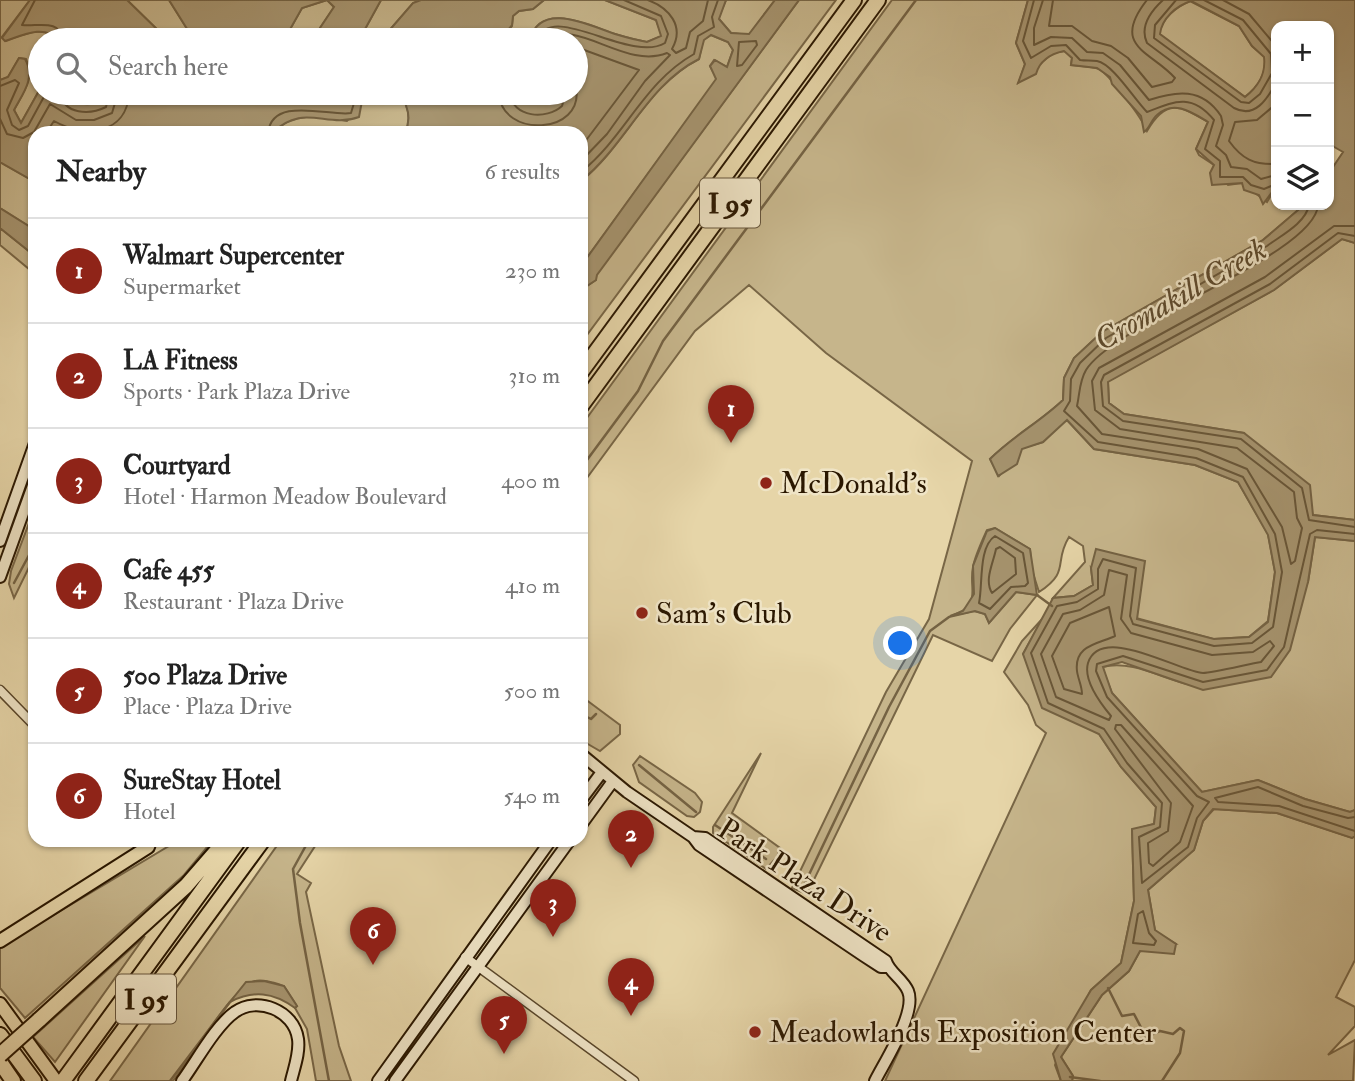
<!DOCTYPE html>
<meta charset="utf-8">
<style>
body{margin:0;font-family:"IM FELL Double Pica",serif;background:#f6f6f6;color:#222}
.controls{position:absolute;right:21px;top:21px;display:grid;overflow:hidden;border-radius:14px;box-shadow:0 2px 5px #0004}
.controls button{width:63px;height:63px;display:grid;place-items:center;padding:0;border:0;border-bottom:2px solid #e0e0e0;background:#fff;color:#222;font:35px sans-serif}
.you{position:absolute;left:901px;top:644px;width:24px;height:24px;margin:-18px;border:5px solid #fff;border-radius:50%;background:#1a73e8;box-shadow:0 0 0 10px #1a73e833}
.badge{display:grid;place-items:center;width:46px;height:46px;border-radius:50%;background:#8f2418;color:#fff;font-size:23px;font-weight:700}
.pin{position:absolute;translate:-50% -58px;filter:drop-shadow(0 2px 4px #0008)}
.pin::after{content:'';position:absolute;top:37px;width:24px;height:21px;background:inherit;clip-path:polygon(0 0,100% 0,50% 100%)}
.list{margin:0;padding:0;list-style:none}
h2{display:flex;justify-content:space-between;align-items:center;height:91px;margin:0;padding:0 28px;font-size:30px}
h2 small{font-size:23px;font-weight:400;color:#767676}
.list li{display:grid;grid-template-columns:46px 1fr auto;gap:21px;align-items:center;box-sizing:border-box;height:105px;padding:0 28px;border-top:2px solid #e0e0e0}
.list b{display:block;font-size:26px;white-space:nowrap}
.list p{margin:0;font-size:23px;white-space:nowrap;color:#767676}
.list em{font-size:23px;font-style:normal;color:#767676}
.icon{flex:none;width:38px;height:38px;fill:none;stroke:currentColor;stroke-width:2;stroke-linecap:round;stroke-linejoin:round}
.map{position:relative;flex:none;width:1355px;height:1081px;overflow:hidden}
.search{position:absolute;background:#fff;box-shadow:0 2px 5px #0004;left:28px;top:28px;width:560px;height:77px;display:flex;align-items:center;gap:18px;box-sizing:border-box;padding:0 24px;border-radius:38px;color:#767676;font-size:26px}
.panel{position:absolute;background:#fff;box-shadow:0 2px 5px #0004;left:28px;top:126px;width:560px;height:721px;border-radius:21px}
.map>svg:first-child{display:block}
.green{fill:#c6b58b;stroke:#786646;stroke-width:2}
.water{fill:#a6946f;stroke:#746243;stroke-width:2;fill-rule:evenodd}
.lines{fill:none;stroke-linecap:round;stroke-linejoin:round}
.shore{stroke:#685638;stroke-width:2}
.stream{stroke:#746243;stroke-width:2.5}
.street-casing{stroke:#59462a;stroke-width:11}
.secondary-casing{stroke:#2a1700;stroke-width:14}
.primary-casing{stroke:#2a1700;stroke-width:16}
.highway-casing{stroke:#2a1700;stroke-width:18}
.street{stroke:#efe4c6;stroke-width:8}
.secondary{stroke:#efe4c6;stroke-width:10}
.primary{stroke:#e6d5a8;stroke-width:12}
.highway{stroke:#e6d5a8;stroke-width:14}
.highway-bridge-casing{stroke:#2a1700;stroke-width:18;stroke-linecap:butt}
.highway-bridge{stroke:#e6d5a8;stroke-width:14}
.poi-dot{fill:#8f2418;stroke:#efe4c6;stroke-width:2.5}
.labels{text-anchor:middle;stroke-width:5;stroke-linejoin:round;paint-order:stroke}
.shield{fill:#efe4c6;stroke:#65543b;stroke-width:2}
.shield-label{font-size:28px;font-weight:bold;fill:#2a1700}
.poi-label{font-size:30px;fill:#2a1700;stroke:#efe4c6;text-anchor:start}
.street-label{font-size:30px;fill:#2a1700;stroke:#efe4c6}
.water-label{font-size:32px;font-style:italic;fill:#5c492c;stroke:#efe4c6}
</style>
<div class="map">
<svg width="1355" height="1081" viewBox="0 0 1355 1081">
<rect width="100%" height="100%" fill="#e6d5a8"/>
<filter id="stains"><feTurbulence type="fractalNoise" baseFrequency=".00286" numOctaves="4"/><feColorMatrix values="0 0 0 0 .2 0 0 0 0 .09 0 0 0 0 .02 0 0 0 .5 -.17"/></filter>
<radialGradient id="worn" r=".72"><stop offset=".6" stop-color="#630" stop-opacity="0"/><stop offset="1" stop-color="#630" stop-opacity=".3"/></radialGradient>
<path class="green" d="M 0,0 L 30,0 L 2,37 L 6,41 C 24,35 44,24 59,40 L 40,40 L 40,89 L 21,123 L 14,110 C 23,93 35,78 26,59 L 19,58 L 8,77 L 0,80 Z
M 127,0 L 169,0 L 194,40 L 168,40 Z
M 327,0 L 334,7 L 312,40 L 284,40 L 302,8 Z
M 381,0 L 421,0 L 413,3 L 381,40 L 359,40 Z
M 544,0 L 605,0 L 656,20 L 662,36 L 647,42 C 636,40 625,37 615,34 C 591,26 540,0 530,40 L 500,40 L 512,26 L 513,16 L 519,11 L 533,9 Z
M 726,0 L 775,0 L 749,35 L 731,33 L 718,18 Z
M 799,0 L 836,0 L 581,343 L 581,290 L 596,280 L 596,275 Z
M 892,0 L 1028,0 L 1016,43 L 1025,64 L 1019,82 L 1053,53 L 1065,51 L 1072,58 L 1071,65 C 1079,66 1092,66 1099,69 C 1110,75 1142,118 1147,131 C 1167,97 1180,106 1208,122 L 1196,149 L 1199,155 L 1214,165 L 1213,170 L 1228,185 L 1242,183 L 1267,202 L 1276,187 L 1276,205 L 1304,205 L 1263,240 L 1102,332 L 1074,358 L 1064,378 L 1063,400 C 1040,422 1013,436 990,459 L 999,476 L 1022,448 L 1043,442 L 1066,419 L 1094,449 L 1195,465 L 1238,482 L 1268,534 L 1275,572 L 1268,621 L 1249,637 L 1213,639 L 1136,618 L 1091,568 L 1093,585 L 1074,596 L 1053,598 L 1085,562 L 1083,546 L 1069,537 C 1053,563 1071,571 1039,592 L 1032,570 L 1030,549 L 995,528 L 987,530 C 982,541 975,556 973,567 C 968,589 984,606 950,616 L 974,611 L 985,614 L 989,623 L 1016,592 L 1037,595 L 1010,629 L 992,661 L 933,635 L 807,894 L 792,888 L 886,692 L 929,619 L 972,461 L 826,353 L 749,285 L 695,331 L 581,486 L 581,426 Z
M 1190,1 L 1239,26 L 1252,46 L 1265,57 C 1266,74 1259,86 1245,97 L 1159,34 C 1162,18 1176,7 1190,1 Z
M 711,35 L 728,42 L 733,50 L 727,67 L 714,60 L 710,66 L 717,79 L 581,266 L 581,181 C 626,145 647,85 699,59 L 703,40 Z
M 64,93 L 103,93 L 102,102 C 84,107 77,104 64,93 Z
M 357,93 L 399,93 C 408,105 412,118 405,133 L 272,133 C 294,112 319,115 347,121 L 362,101 Z
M 0,162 L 35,182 L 35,230 L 0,208 Z
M 0,228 L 35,256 L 35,274 L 0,245 Z
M 1342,239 L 1355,243 L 1355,520 L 1313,515 L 1244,433 L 1124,414 L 1109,403 L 1108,381 L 1274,290 Z
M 35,507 L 35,555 L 14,598 L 9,584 L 11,571 Z
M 1315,537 L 1355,541 L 1355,810 L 1350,812 L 1305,799 L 1258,780 L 1202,792 L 1112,693 L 1102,667 C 1146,657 1180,696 1222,684 L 1308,582 Z
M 1043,618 L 1023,654 L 1078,722 L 1099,734 L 1121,767 L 1156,807 L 1154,824 L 1132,830 L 1134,901 L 1121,963 L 1091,990 L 1055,1065 L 1061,1081 L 885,1081 L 1046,733 L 1036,725 L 1028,705 L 1004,672 L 1022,641 Z
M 581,696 L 620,725 L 620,734 L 600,751 L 581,740 Z
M 761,753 L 732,813 L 780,848 L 777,857 L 766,869 L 713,833 L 713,827 Z
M 640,756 L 695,793 L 702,802 L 700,812 L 694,817 L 687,816 L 639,782 L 633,765 Z
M 1214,809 L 1277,813 L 1352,838 L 1355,836 L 1355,960 L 1336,997 L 1355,1007 L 1355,1026 L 1328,1055 L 1355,1040 L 1353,1081 L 1072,1081 L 1073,1076 L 1061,1057 L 1102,995 L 1129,971 L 1140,951 L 1176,944 L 1155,931 L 1148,890 L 1194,850 L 1203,821 Z
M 179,840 L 213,840 L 184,875 L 25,1018 L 0,988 L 0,947 Z
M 281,840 L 319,840 L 297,874 L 311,883 L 306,892 L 339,1046 L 351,1081 L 316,1081 L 307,1029 L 295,1008 L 297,1006 L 284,986 C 275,983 261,978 252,982 C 231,991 189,1060 173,1081 L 110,1081 Z
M 145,936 L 55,1062 L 33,1037 Z"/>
<path class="water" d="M 30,0 L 127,0 L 168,40 L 59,40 C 44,24 23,35 5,41 L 2,38 Z
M 169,0 L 327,0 L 302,8 L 284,40 L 194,40 Z
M 327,0 L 381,0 L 359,40 L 312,40 L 334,7 Z
M 421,0 L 544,0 L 533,9 L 519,11 L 513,16 L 512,25 L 500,40 L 381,40 L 413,3 Z
M 605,0 L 726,0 L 719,19 L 731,33 L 749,34 L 775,0 L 799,0 L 597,275 L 596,280 L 581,290 L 581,266 L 716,79 L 710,66 L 715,60 L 727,67 L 733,50 L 728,42 L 711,35 L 704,40 L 699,59 C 647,85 626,145 581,181 L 581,133 L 405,133 C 412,118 408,105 399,93 L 521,93 L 529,98 L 546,99 L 553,93 L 576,93 L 576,40 L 530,40 C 540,0 590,26 615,34 C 625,37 636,40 647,42 L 661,36 L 656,20 Z
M 1028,0 L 1355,0 L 1355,243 L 1342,239 L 1274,290 L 1108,382 L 1109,403 L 1124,414 L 1244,433 L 1310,485 L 1313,515 L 1355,520 L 1355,541 L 1315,537 L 1308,582 L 1290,650 L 1271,677 L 1203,690 L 1122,662 L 1103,667 L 1112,693 L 1202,792 L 1258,780 L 1305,799 L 1350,812 L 1355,810 L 1355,836 L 1352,838 L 1277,813 L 1213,809 L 1203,821 L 1194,850 L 1148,890 L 1155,930 L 1176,944 L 1174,954 L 1140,951 L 1129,971 L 1102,995 L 1061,1057 L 1073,1076 L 1072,1081 L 1061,1081 L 1053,1054 L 1091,990 L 1121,963 L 1134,901 L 1132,829 L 1154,824 L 1156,807 L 1121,767 L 1099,734 L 1042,708 L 1023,654 L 1053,598 L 1074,596 L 1093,585 L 1091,568 L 1096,549 L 1145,561 L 1137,619 L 1214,639 L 1249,637 L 1268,622 L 1275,572 L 1268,535 L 1238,482 L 1195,465 L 1094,449 L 1067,420 L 1043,442 L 1022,449 L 1017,464 L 998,476 L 990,459 C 1013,436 1040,422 1063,400 L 1064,378 L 1074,358 L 1102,332 L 1263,240 L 1304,205 L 1329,205 L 1329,173 L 1343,152 L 1329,144 L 1329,26 L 1276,26 L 1276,187 L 1263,204 L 1259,195 L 1244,190 L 1242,183 L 1212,185 L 1210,173 L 1214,165 L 1196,149 L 1208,122 C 1193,113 1174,99 1157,115 C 1151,120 1150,128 1144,132 L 1141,116 L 1112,84 L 1110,77 L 1097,68 L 1071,65 L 1072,58 L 1064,51 C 1050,54 1040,60 1036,74 L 1018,83 L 1025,64 L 1016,43 ZM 1191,1 L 1239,26 L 1252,46 L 1264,57 C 1266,74 1259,86 1245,97 L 1160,34 C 1162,18 1176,6 1191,1 Z
M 19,58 L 25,59 C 36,78 23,93 14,110 L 21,123 L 40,89 L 40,93 L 64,93 C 77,104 84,107 101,102 L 103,93 L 231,93 L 241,96 L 244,93 L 255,93 L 262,99 L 278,97 L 280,93 L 357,93 L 362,101 L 359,117 C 326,129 304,102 272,133 L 35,133 L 35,182 L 0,162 L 0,80 L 8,77 Z
M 0,208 L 35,230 L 35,256 L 0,228 Z
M 995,528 L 1030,549 L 1037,595 L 1016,592 L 989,623 L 985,614 L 975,611 L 949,617 L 963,611 L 974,594 L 973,566 L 987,531 Z
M 264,981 L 284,986 L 297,1006 L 295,1008 C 273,992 253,990 230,1002 L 246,982 Z"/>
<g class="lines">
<path class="shore" d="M 35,0 L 22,25 C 37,27 60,18 63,40
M 648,0 C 669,8 685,26 672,49 L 676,53 L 686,48 L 690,32 L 703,21 L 708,0
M 1034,0 L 1023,41 L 1031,58 L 1051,46 L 1066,45 L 1080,60 C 1086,61 1091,60 1097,61 C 1113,64 1134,99 1147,112 C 1173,102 1191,92 1214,120 L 1205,149 L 1220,161 L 1220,177 L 1243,177 L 1251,185 L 1264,189 L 1276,184
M 1043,0 L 1034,28 L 1034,45 L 1051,37 L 1072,38 L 1087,52 L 1103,53 L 1120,65 L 1149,100 C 1176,91 1202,87 1221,116 L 1223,125 L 1216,146 L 1226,155 L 1231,167 L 1247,169 L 1261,179 L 1276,175
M 1053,0 L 1049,26 L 1072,26 L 1092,41 L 1111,46 L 1128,58 L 1152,87 L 1172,82 L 1175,78 C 1151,51 1110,47 1147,0
M 1163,0 C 1151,11 1139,26 1147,43 L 1234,108 C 1255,119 1267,99 1276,83
M 1176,0 L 1155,25 L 1154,38 L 1241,102 L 1249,103 L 1260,94 L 1272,73 L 1271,54 L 1243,20 L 1204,0
M 1223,0 L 1249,14 L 1276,46
M 537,40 C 552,0 630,64 665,43 L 668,34 L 661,16 L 624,0
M 546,40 C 577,17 625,70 667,53 L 670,55 L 645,81 L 607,134 L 581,161
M 756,41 L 757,45 L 742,65 L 737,66 L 739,42 Z
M 576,47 L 639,70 L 581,147
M 0,86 L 15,80 L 19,83 L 7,110 L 12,125 L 19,130 L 28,126 L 46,93
M 60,93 C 64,115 90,115 106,107 L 109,93
M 499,93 C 501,139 585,135 576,87
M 510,93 C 512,118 547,120 562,106 L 566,93
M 1276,104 L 1257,120 L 1235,122 L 1229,141 C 1242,159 1254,165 1276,164
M 0,119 L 7,134 L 23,138 L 34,132 L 50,104 L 76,120 L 94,120 L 112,113 L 118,93
M 46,133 L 54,121 C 84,138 127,135 129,93
M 268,133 C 272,95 331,117 351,113 L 354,103 L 351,93
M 581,172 C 625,137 644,82 694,54 L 698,36 L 714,27 L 712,17 L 718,0
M 1309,205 C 1306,223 1280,236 1267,246 L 1106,338 L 1080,363 L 1071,379 L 1070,401 L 1064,411 L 1098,442 L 1196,458 L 1243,477 L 1275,534 L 1282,572 L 1273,627 L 1252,643 L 1214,646 L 1133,624 L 1130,616 L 1136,568 L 1103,559 L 1098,569 L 1098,589 L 1077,602 L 1057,606 L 1031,653 L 1048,703 L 1104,729 L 1127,763 L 1162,803 L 1160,827 L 1139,837 L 1142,883 L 1188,847 L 1197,818 L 1209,802 L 1197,796 L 1107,697 L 1096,671 L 1097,664 L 1123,656 L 1203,682 L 1267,670 L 1284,647 L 1310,534 L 1317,530 L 1355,534
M 1318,205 C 1315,255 1116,322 1086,370 C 1079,382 1080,393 1077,406 L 1102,434 L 1198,449 L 1247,469 L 1282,527 L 1291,564 L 1295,561 L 1302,528 L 1297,518 L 1294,492 L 1237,448 L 1120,429 L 1095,410 L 1092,381 L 1099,368 L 1265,277 L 1334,226 L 1355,226
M 1355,236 L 1338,233 L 1270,284 L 1104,375 L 1101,382 L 1103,406 L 1123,421 L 1241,439 L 1302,488 L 1309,520 L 1355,527
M 995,536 L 1023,553 L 1028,583 L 1025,586 L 1011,587 L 990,609 L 979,603 C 983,585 978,547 995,536 Z
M 1000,547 L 1015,558 L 1016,574 L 992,593 C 984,580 993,564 996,549 Z
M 1109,570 L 1127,575 L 1121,619 L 1131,633 L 1212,655 L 1253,652 L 1270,641 L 1274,646 L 1261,662 C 1249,664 1212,673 1203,673 C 1180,672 1101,623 1088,663 C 1083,680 1101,704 1111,716 L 1109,720 L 1056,697 L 1041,654 L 1063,614 L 1080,610 L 1104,595 Z
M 1109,607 L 1115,636 C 1098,644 1074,645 1077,671 C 1078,679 1082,686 1082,694 L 1064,689 L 1052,656 L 1070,623 Z
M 1116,725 L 1121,725 L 1193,806 L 1180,842 L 1153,866 L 1149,863 L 1148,843 L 1168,831 L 1171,803 L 1115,729 Z
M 1355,817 L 1348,818 L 1303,806 L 1258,787 L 1215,798 L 1218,802 L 1279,806 L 1355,831
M 1143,911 L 1149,933 L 1156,941 L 1154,945 L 1133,943 L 1138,914 Z"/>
<path class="stream" d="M 581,468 L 638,391 L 663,341 L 916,0
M 35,519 L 31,535 L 35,542
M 14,583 L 35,544
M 1037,595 L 1052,606
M 581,714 L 591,719 L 596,714
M 639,765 L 696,812
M 715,825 L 766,859
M 309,840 L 293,869 L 300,923 L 329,1081
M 787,871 L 806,880
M 805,883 L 889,707 L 930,631 L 949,617
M 1108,988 L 1122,1016 L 1134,1014 L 1146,1037 L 1160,1031 L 1173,1034 L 1180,1028 L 1184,1031 L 1180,1053 L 1162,1081
M 1070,1077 L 1100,1081
M 170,1081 L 230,1002"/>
<defs>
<path id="street" d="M 0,690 L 35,726
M 139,840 L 148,847 L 157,840
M 465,957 L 634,1081"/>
<path id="secondary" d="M 0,541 L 35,443
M 0,577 L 35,480
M 581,754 L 627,792 L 693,837 L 699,845 L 864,956 L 881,967 L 887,967
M 581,800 L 602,772
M 581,825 L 613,781
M 693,837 L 705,838 L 886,961 C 889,972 903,979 908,991 C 917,1012 885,1061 875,1081
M 182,1081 C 196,1062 216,1025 235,1012 C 257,996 294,1010 298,1039 C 300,1053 294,1068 291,1081
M 378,1081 L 551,840
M 395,1081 L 570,840"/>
<path id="primary" d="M 0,941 L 148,847
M 0,1004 L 56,1081"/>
<path id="highway" d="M 581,372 L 854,0
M 581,406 L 878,0
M 39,1020 L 186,886 L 226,840
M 0,1035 L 34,1081
M 0,1062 L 13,1081
M 63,1081 L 239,840
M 86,1081 L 263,840"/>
</defs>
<use href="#street" class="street-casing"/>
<use href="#secondary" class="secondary-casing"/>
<use href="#primary" class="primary-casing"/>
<use href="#highway" class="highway-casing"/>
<use href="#street" class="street"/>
<use href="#secondary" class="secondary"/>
<use href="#primary" class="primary"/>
<use href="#highway" class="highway"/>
<defs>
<path id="highway-bridge" d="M 0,1055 L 39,1020"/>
</defs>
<use href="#highway-bridge" class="highway-bridge-casing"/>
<use href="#highway-bridge" class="highway-bridge"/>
</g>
<g class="poi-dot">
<circle cx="766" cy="483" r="7"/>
<circle cx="642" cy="613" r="7"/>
<circle cx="755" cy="1032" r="7"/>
</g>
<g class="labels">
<g class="shield">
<rect x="700" y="178.5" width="60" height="49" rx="5"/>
<rect x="116" y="974.5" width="60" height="49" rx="5"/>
</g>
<g class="shield-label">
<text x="730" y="213">I 95</text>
<text x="146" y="1009">I 95</text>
</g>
<g class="poi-label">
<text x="780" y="493">McDonald's</text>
<text x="656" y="623">Sam's Club</text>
<text x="769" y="1042">Meadowlands Exposition Center</text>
</g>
<g class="street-label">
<text transform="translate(805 880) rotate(33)" y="10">Park Plaza Drive</text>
</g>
<g class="water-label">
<text transform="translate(1180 294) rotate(-30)" y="11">Cromakill Creek</text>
</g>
</g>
<rect width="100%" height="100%" filter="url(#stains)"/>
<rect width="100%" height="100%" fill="url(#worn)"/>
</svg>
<div class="controls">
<button>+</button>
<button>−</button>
<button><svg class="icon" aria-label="layers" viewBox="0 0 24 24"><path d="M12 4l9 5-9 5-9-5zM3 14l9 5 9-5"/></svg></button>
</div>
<div class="you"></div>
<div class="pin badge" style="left:731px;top:443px">1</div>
<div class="pin badge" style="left:631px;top:868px">2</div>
<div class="pin badge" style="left:553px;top:937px">3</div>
<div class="pin badge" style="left:631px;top:1016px">4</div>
<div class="pin badge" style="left:504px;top:1054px">5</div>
<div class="pin badge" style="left:373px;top:965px">6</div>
<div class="search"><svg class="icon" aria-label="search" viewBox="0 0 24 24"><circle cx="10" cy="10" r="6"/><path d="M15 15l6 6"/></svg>Search here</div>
<section class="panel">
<h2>Nearby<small>6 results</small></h2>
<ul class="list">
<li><span class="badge">1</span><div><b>Walmart Supercenter</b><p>Supermarket</p></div><em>230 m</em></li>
<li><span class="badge">2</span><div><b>LA Fitness</b><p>Sports · Park Plaza Drive</p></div><em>310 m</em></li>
<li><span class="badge">3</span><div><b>Courtyard</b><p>Hotel · Harmon Meadow Boulevard</p></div><em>400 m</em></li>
<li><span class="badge">4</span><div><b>Cafe 455</b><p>Restaurant · Plaza Drive</p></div><em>410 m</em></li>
<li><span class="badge">5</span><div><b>500 Plaza Drive</b><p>Place · Plaza Drive</p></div><em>500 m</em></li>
<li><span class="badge">6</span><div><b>SureStay Hotel</b><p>Hotel</p></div><em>540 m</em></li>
</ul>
</section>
</div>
